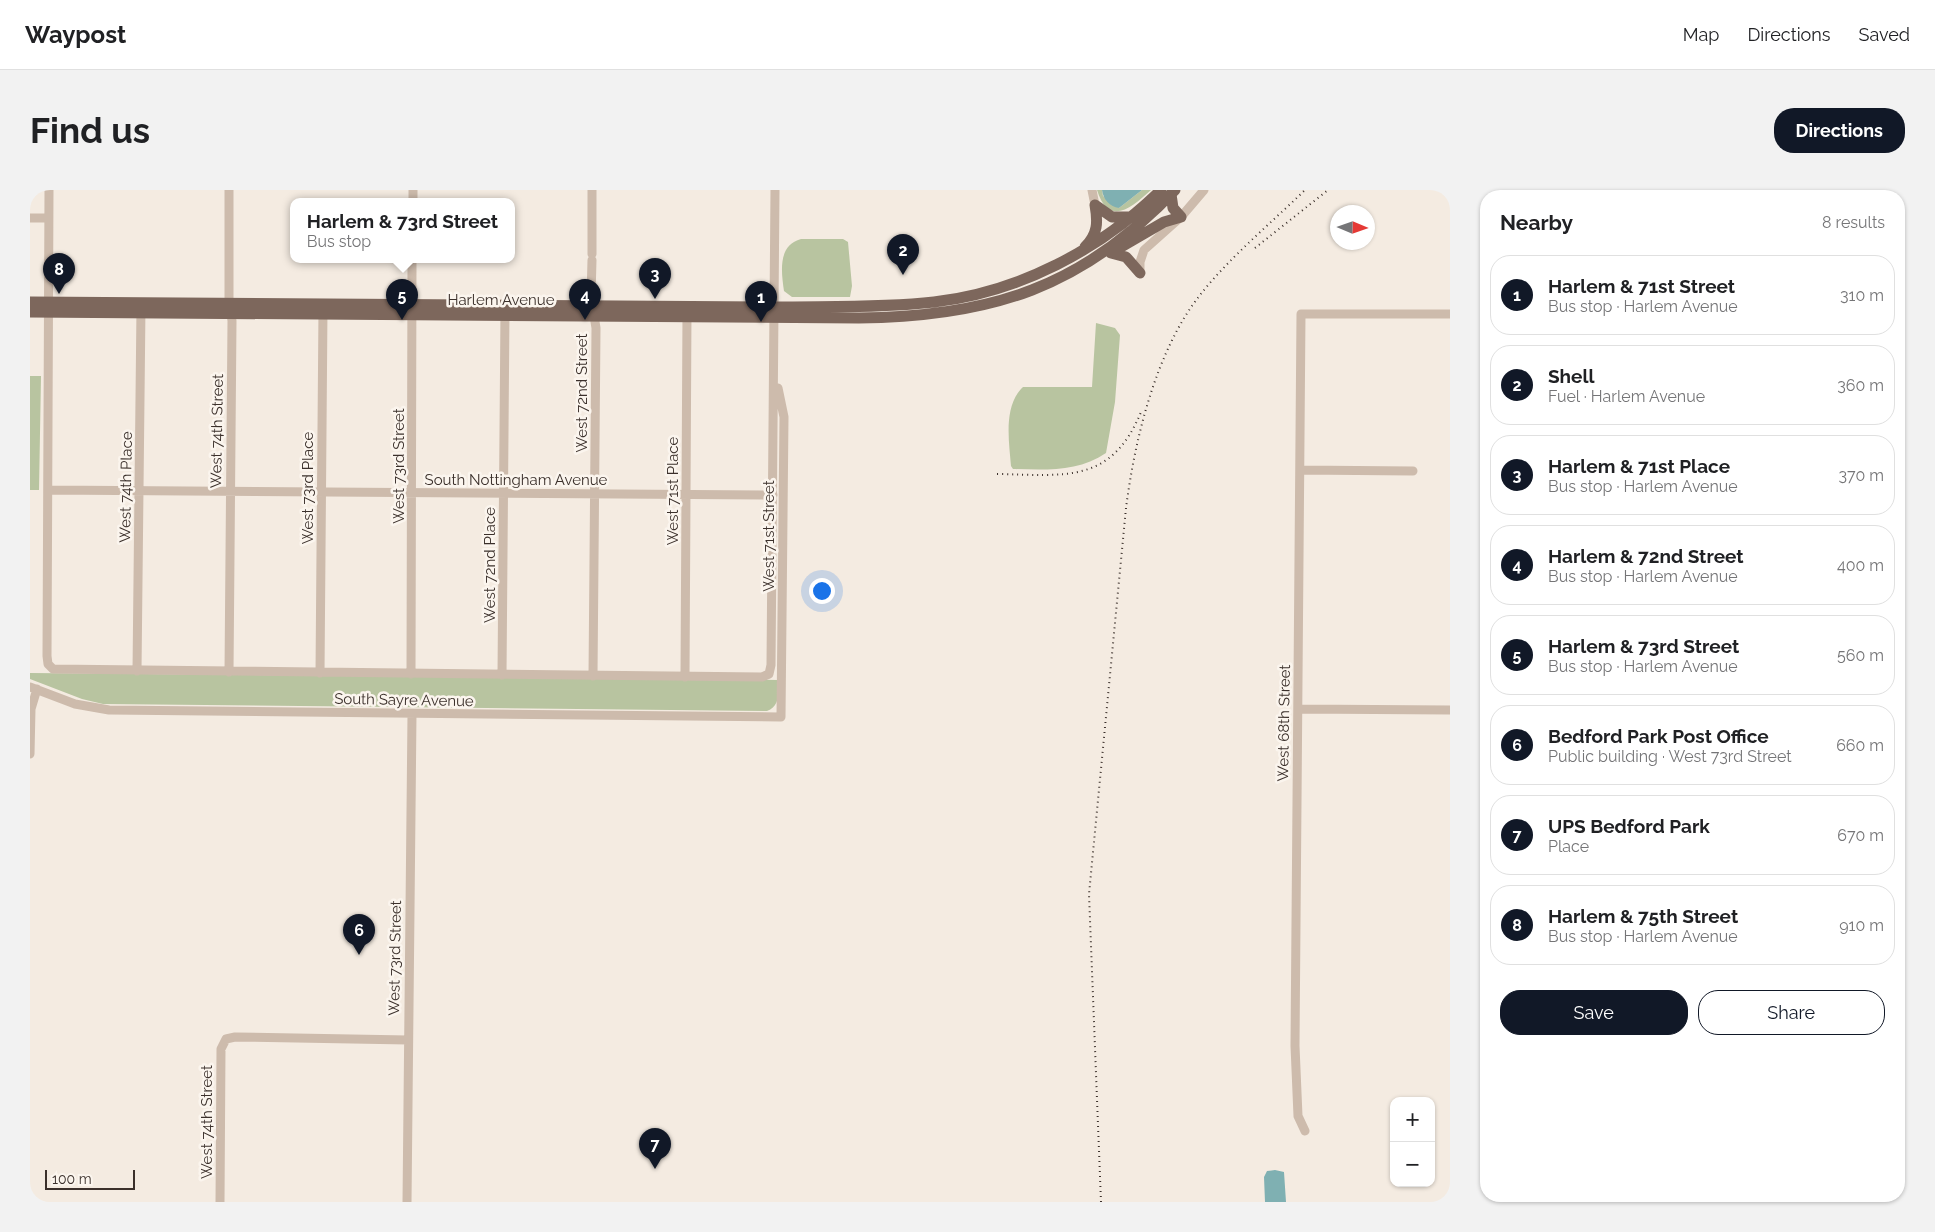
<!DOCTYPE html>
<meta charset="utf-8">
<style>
body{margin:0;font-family:Raleway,sans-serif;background:#f2f2f2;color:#202124}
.controls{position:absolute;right:15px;bottom:15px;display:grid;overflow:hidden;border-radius:10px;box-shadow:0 1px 4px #0004}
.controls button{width:45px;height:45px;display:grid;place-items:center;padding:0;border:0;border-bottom:1px solid #e0e0e0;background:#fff;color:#202124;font:25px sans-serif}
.compass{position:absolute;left:1300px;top:15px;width:45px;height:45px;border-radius:50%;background:#fff;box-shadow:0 1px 4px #0004;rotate:92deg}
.scale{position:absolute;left:15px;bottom:12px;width:90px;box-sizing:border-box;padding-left:5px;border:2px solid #3b302b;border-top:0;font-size:14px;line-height:18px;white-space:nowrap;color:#3b302b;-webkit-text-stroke:4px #fbf5ee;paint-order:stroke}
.you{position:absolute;left:791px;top:400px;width:18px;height:18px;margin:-12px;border:4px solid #fff;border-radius:50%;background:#1a73e8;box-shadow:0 0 0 8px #1a73e833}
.badge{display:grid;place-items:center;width:32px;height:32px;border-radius:50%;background:#111827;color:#fff;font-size:16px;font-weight:700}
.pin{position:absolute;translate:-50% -41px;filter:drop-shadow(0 1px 2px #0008)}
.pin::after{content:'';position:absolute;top:26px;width:18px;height:15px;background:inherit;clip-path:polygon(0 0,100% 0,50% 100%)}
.popup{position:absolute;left:260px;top:8px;width:225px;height:65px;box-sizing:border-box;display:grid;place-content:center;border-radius:10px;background:#fff;filter:drop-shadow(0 1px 4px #0005);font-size:16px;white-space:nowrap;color:#757577}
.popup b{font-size:19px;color:#202124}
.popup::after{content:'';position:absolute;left:50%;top:100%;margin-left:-10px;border:10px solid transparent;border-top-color:#fff}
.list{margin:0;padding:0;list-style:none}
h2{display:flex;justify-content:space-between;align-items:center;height:65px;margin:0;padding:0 20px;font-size:21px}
h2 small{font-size:16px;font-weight:400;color:#757577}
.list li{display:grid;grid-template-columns:32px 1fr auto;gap:15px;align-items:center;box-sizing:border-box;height:80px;margin:0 10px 10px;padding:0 10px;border:1px solid #e0e0e0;border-radius:20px}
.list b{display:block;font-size:19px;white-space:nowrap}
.list p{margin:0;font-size:16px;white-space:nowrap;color:#757577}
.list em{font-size:16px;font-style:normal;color:#757577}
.actions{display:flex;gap:10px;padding:15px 20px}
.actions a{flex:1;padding:11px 0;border:1px solid #111827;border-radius:20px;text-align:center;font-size:18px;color:#111827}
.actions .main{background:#111827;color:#fff}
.map{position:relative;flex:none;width:1420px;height:1012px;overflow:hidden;border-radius:20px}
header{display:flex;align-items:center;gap:30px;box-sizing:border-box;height:70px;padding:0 25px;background:#fff;border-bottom:1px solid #e0e0e0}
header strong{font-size:24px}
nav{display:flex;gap:28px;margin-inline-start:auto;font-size:18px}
.intro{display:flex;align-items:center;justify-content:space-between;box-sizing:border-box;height:120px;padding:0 30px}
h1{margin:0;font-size:35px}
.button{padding:12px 22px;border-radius:20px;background:#111827;color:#fff;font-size:18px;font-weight:700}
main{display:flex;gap:30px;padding:0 30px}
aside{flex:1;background:#fff;border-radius:20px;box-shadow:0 1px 4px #0004}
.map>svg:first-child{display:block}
.green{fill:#b8c4a0}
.water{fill:#7fb0b2}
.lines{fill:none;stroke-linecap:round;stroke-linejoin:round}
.minor{stroke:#cdbbac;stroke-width:9}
.major{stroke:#7d675c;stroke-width:11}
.rail{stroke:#3b302b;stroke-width:2;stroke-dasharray:1 4;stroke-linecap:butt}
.labels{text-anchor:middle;stroke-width:5;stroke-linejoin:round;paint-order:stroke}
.street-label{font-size:15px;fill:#3b302b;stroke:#fbf5ee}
</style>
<header>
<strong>Waypost</strong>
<nav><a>Map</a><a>Directions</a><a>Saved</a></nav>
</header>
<div class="intro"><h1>Find us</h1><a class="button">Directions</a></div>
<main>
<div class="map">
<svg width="1420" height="1012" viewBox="0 0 1420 1012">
<rect width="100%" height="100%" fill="#f4ebe1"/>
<path class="green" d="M 1067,0 L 1072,0 L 1073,6 L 1089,18 L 1112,0 L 1121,0 C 1102,17 1079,38 1067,0 Z
M 771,49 L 813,49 L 818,52 L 822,96 L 820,107 L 762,107 L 754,101 C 751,81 748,55 771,49 Z
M 1066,133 L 1085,138 L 1090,145 L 1085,212 L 1076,263 C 1048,282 1016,280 983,279 L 981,276 C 979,251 973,216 993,197 L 1062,197 Z
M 0,186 L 11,186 L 9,300 L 0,300 Z
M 0,483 L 748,490 C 748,502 751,516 737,521 L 73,514 L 52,509 L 0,489 Z"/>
<path class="water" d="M 1072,0 L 1112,0 L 1089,18 C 1080,17 1073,9 1072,0 Z
M 1245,980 L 1254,982 L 1256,1012 L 1235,1012 L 1234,987 L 1237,981 Z"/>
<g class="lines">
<path class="minor" d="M 19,0 L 17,466 L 18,474 L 23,479 L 732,487 L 739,484 L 741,475 L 745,0
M 199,0 L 199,108 L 202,131 L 199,482
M 1062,0 L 1065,15
M 383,11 L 383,0
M 0,28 L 18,28
M 562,64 L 562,0
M 562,70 L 561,107 L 566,138 L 563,486
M 1110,83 L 1110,72 L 1114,60 L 1151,27 L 1174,0
M 1270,280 L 1383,281
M 18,300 L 743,305
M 107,481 L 111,117
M 290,483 L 293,118
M 381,484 L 382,69
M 472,485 L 475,120
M 655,487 L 657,122
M 0,497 L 45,514 L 79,520 L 751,527 L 754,227 L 748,198
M 1268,519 L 1420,520
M 0,564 L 1,519 L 7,499
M 1275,941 L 1268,926 L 1265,856 L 1271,124 L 1420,124
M 190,1012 L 191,859 L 196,849 L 205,847 L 378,850
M 377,1012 L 382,524"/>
<path class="major" d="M 1065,15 L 1082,27 L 1102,27
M 1055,57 C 1068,44 1068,32 1065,15
M 1091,57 L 1134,32 L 1151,27 L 1143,18 L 1141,4
M 1081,63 L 1096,67 L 1110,83
M 0,112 L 745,117 C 797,116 851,118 904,112 C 989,102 1070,60 1131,0
M 0,122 L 829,128 C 961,127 1053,97 1145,0"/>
<path class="rail" d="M 1225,58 L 1298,0
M 967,284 C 1034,285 1081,295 1111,222
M 1071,1012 L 1059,704 L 1096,318 C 1105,248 1126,161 1170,105 C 1200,67 1240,34 1275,0"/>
</g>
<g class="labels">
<g class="street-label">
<text x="471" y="115">Harlem Avenue</text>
<text transform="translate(552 203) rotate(-90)" y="5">West 72nd Street</text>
<text transform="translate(187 241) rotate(-89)" y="5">West 74th Street</text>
<text transform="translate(369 276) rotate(-90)" y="5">West 73rd Street</text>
<text x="486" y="295">South Nottingham Avenue</text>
<text transform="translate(96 297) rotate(-89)" y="5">West 74th Place</text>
<text transform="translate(278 298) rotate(-90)" y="5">West 73rd Place</text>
<text transform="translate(643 301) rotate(-90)" y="5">West 71st Place</text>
<text transform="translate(739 346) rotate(-90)" y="5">West 71st Street</text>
<text transform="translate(460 375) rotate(-90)" y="5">West 72nd Place</text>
<text transform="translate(374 510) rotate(1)" y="5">South Sayre Avenue</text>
<text transform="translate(1254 533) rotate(-89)" y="5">West 68th Street</text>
<text transform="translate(365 768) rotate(-89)" y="5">West 73rd Street</text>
<text transform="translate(177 932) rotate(-90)" y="5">West 74th Street</text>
</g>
</g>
</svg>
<div class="controls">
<button>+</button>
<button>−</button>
</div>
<svg class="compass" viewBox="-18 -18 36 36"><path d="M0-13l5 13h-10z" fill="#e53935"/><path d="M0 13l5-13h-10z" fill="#757577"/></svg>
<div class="scale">100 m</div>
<div class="you"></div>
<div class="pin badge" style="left:731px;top:132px">1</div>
<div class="pin badge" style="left:873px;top:85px">2</div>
<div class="pin badge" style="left:625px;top:109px">3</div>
<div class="pin badge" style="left:555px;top:130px">4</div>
<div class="pin badge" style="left:372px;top:130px">5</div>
<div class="popup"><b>Harlem &amp; 73rd Street</b>Bus stop</div>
<div class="pin badge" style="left:329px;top:765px">6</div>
<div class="pin badge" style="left:625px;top:979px">7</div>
<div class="pin badge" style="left:29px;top:104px">8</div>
</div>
<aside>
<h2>Nearby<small>8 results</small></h2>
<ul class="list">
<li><span class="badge">1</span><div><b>Harlem &amp; 71st Street</b><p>Bus stop · Harlem Avenue</p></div><em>310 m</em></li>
<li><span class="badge">2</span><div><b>Shell</b><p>Fuel · Harlem Avenue</p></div><em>360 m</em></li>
<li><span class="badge">3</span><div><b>Harlem &amp; 71st Place</b><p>Bus stop · Harlem Avenue</p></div><em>370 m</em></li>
<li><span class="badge">4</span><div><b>Harlem &amp; 72nd Street</b><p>Bus stop · Harlem Avenue</p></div><em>400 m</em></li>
<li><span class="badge">5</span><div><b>Harlem &amp; 73rd Street</b><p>Bus stop · Harlem Avenue</p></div><em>560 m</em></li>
<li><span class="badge">6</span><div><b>Bedford Park Post Office</b><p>Public building · West 73rd Street</p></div><em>660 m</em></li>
<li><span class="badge">7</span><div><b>UPS Bedford Park</b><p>Place</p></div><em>670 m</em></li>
<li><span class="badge">8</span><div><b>Harlem &amp; 75th Street</b><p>Bus stop · Harlem Avenue</p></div><em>910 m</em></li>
</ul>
<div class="actions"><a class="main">Save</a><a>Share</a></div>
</aside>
</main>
